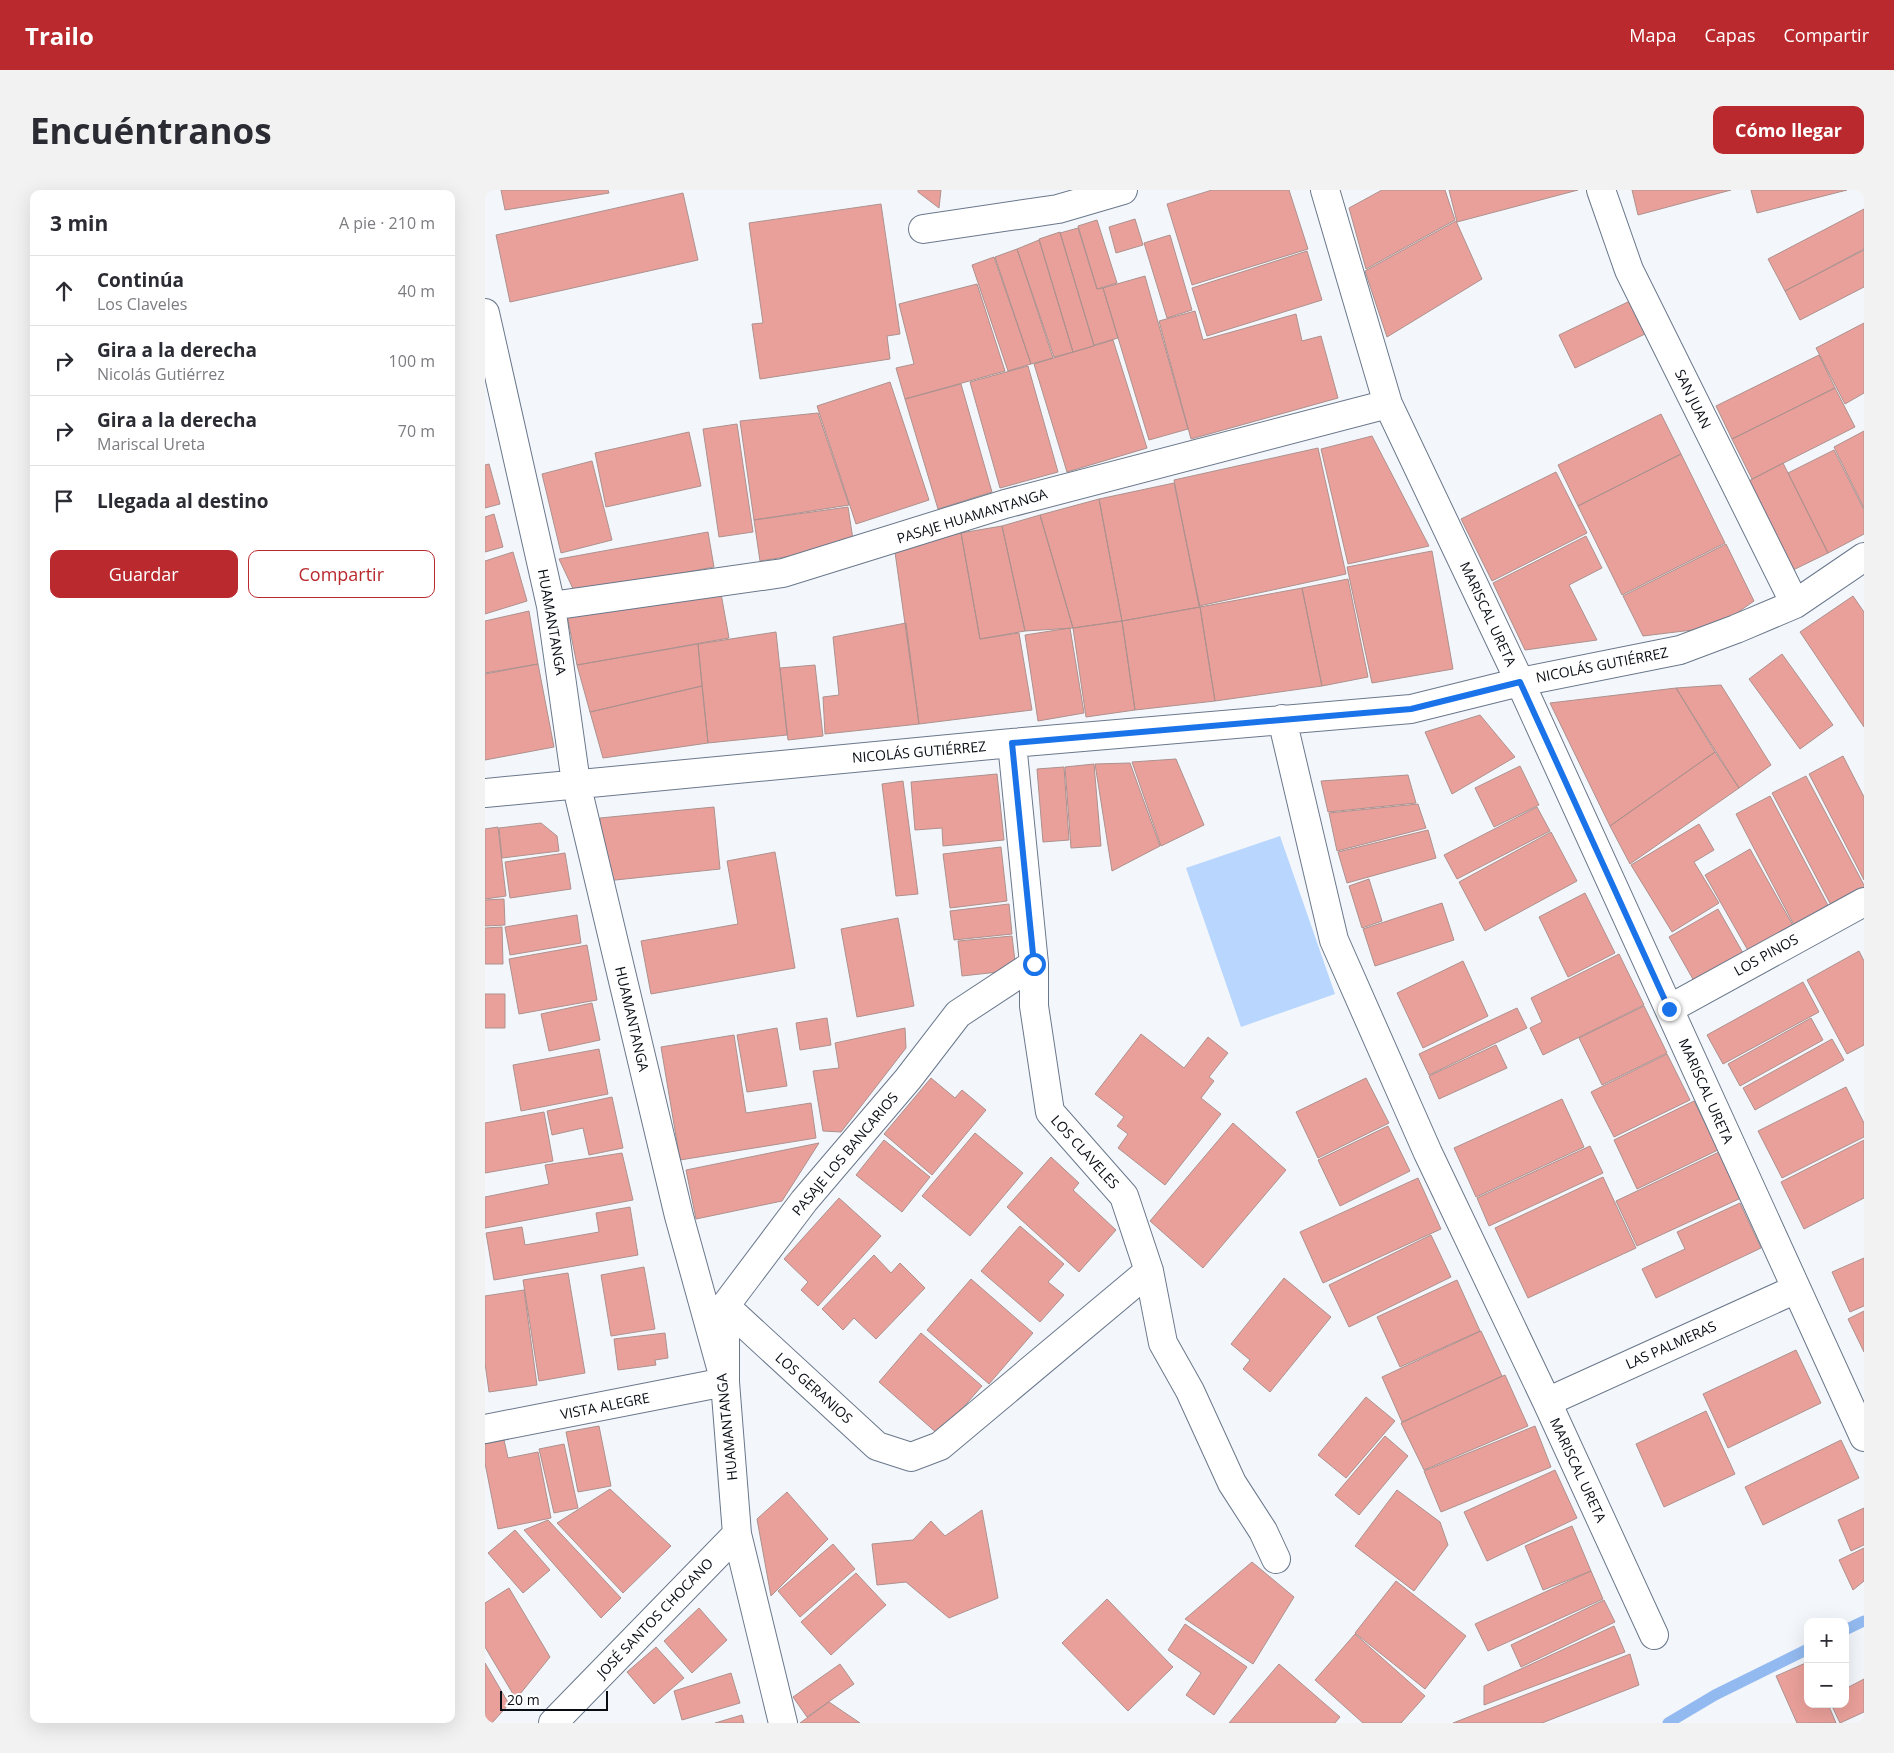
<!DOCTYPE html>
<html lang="es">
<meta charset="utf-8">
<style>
body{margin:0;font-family:"Open Sans",sans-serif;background:#f2f2f3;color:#2b2b33}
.controls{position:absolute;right:15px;bottom:15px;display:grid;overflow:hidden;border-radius:10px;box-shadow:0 5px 20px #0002}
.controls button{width:45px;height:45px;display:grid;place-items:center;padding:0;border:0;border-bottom:1px solid #e1e1e2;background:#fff;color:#2b2b33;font:25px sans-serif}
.scale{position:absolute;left:15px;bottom:12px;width:108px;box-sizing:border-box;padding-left:5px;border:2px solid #090e15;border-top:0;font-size:14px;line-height:18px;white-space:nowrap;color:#090e15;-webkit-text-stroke:4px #fff;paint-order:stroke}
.stop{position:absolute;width:15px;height:15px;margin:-11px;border:4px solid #1a73e8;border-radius:50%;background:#fff}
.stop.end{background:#1a73e8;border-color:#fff;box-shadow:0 1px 5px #0008}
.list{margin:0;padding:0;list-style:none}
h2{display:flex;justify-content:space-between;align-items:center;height:65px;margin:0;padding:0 20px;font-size:21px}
h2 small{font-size:16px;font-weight:400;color:#7c7c81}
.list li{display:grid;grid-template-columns:32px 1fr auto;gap:15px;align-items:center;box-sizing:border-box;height:70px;padding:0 20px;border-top:1px solid #e1e1e2}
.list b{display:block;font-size:19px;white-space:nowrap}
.list p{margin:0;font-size:16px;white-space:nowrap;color:#7c7c81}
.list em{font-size:16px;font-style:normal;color:#7c7c81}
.actions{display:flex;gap:10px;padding:15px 20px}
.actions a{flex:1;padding:11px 0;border:1px solid #b9292e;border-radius:10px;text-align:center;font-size:18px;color:#b9292e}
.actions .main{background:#b9292e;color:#fff}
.icon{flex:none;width:28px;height:28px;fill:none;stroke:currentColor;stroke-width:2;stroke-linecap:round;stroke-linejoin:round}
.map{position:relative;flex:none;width:1379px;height:1533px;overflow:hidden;border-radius:10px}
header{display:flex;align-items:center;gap:30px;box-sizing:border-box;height:70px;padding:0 25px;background:#b9292e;color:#fff}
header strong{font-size:24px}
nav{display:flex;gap:28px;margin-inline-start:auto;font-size:18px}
.intro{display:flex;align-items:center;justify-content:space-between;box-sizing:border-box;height:120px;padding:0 30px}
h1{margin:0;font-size:35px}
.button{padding:12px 22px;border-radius:10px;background:#b9292e;color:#fff;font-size:18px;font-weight:700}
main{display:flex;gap:30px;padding:0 30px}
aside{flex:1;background:#fff;border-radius:10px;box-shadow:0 5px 20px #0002}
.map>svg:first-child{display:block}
.green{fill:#b8d6fe}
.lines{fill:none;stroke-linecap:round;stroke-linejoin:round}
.stream{stroke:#93baf0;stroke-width:11}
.building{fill:#eaa09a;stroke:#ad918e}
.minor-casing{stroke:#6a788b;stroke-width:30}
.minor{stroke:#fff;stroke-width:28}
.route{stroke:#1a73e8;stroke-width:6}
.labels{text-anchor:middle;stroke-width:4;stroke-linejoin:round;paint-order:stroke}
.street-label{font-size:14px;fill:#090e15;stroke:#fff}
</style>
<header>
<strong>Trailo</strong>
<nav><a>Mapa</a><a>Capas</a><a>Compartir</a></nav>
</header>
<div class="intro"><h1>Encuéntranos</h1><a class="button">Cómo llegar</a></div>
<main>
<aside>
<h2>3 min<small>A pie · 210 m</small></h2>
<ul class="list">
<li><svg class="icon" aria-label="ahead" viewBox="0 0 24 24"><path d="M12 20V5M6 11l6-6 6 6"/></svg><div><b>Continúa</b><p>Los Claveles</p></div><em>40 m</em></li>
<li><svg class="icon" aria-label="right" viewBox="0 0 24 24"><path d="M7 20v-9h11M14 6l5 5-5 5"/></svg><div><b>Gira a la derecha</b><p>Nicolás Gutiérrez</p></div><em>100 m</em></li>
<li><svg class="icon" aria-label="right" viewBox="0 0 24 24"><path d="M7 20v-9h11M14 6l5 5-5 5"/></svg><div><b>Gira a la derecha</b><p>Mariscal Ureta</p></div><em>70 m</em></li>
<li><svg class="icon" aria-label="arrive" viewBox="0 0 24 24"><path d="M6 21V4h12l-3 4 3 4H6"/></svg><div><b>Llegada al destino</b></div></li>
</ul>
<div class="actions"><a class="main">Guardar</a><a>Compartir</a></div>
</aside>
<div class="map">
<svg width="1379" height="1533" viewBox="0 0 1379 1533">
<rect width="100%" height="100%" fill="#f3f6fb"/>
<path class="green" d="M 795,646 L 850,804 L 756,837 L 701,678 Z"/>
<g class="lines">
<path class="stream" d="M 1360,1440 L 1379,1431
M 1183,1533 L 1230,1505 L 1323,1459"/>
</g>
<path class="building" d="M 16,0 L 123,0 L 124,3 L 20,20 Z
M 433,0 L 456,0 L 454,18 L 433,2 Z
M 727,0 L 804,0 L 823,59 L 707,95 L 682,14 Z
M 897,0 L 960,0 L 970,30 L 881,79 L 864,18 Z
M 964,0 L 1093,0 L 972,32 Z
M 1147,0 L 1246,0 L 1153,25 Z
M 1266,0 L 1362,0 L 1272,23 Z
M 198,3 L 213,70 L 25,112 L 11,45 Z
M 396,14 L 415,144 L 402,146 L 405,169 L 275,189 L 267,134 L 278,133 L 264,33 Z
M 1379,19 L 1379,59 L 1300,101 L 1283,69 Z
M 650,29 L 658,55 L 631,63 L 624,37 Z
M 612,30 L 632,93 L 612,99 L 593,36 Z
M 971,31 L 997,89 L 902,147 L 880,81 Z
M 593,38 L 612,99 L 618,98 L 633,148 L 609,155 L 575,43 Z
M 575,42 L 609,156 L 588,162 L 554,49 Z
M 685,45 L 707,120 L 682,128 L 659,53 Z
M 554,50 L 588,162 L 569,167 L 532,59 Z
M 532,59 L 568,168 L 546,174 L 510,67 Z
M 1379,60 L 1379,97 L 1315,130 L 1300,101 Z
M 822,61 L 837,110 L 722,146 L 707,98 Z
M 509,67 L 546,174 L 523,181 L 487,75 Z
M 660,86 L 703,239 L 664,250 L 618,98 Z
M 492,94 L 520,181 L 420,209 L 411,178 L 429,174 L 414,114 Z
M 1147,110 L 1162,143 L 1090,178 L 1074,145 Z
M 710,121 L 718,150 L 811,124 L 817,151 L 836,146 L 853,208 L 706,249 L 674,131 Z
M 1379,133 L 1379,203 L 1360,214 L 1331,158 Z
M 628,150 L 662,258 L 582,282 L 549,174 Z
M 1334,165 L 1350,198 L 1247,249 L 1231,216 Z
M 543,176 L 573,282 L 515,298 L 485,192 Z
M 405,192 L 444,310 L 371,334 L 332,216 Z
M 476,194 L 507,302 L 453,319 L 420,209 Z
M 1350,198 L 1370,237 L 1267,289 L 1247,249 Z
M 333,223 L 364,315 L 269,330 L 255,231 Z
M 1176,224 L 1196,264 L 1093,316 L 1073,275 Z
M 252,234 L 268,342 L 234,347 L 218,239 Z
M 1379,241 L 1379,318 L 1349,257 Z
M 204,242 L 216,296 L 121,317 L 110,263 Z
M 887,246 L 944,356 L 863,374 L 836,259 Z
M 833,258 L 861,384 L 714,416 L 689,290 Z
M 1349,260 L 1379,320 L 1379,344 L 1343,363 L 1303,283 Z
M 1196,264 L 1240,353 L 1137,405 L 1093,316 Z
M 107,271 L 127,350 L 76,363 L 57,284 Z
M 1298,273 L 1343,363 L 1306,381 L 1262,292 Z
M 4,274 L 15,314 L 0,318 L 0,275 Z
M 1071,282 L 1102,343 L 1007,391 L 976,329 Z
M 689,293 L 715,417 L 637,431 L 614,309 Z
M 614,309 L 637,431 L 588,438 L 555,325 Z
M 363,317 L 369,356 L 275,371 L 269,330 Z
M 9,324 L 18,357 L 0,362 L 0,327 Z
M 555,325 L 588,438 L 540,441 L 517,336 Z
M 517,336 L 540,441 L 495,449 L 476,343 Z
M 223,342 L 229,377 L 90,403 L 74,369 Z
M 476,343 L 495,449 L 534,443 L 547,520 L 434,534 L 409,355 Z
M 1101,346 L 1117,378 L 1084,395 L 1112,450 L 1040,460 L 1008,393 Z
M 1241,354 L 1269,411 L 1232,437 L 1158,446 L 1138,406 Z
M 947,361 L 968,479 L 887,493 L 862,377 Z
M 28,362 L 42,411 L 0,424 L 0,371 Z
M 863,389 L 883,487 L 837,496 L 817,398 Z
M 235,398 L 244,448 L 92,475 L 82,425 Z
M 817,398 L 837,496 L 730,511 L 715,417 Z
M 1368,406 L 1379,422 L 1379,537 L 1315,442 Z
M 715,417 L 730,511 L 650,520 L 637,431 Z
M 44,421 L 53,474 L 0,483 L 0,431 Z
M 637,431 L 650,520 L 601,527 L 588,438 Z
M 421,433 L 434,534 L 340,544 L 338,507 L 354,505 L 348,447 Z
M 585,438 L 599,523 L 553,531 L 540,445 Z
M 291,442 L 302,545 L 223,553 L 213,454 Z
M 213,454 L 217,496 L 105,522 L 92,475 Z
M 1297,464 L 1348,535 L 1315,559 L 1264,489 Z
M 53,474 L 69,557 L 0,570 L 0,484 Z
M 330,475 L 338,546 L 303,550 L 295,478 Z
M 1236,495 L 1286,575 L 1254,598 L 1191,498 Z
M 217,496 L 223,553 L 118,568 L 105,522 Z
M 1191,498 L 1230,562 L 1125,636 L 1065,513 Z
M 995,525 L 1030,567 L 967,604 L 940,542 Z
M 1230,562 L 1254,598 L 1145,674 L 1125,636 Z
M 1358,566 L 1379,607 L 1379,690 L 1324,584 Z
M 691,569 L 719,635 L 676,656 L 647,572 Z
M 645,573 L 675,656 L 627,681 L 610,574 Z
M 609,574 L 616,656 L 586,658 L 580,577 Z
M 1035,576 L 1054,615 L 1009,637 L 990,598 Z
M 579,577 L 584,650 L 558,652 L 552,579 Z
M 512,584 L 519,650 L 458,656 L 457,638 L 430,640 L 426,592 Z
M 923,585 L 931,613 L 843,622 L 836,591 Z
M 1321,586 L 1379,695 L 1379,702 L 1348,719 L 1287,603 Z
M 418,591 L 433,704 L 411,706 L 397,594 Z
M 1285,606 L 1346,721 L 1311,739 L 1251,624 Z
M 933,614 L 941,638 L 852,661 L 844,623 Z
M 229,617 L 235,679 L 121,691 L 115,628 Z
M 1052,617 L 1065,641 L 972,689 L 959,665 Z
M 56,633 L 72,646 L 74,661 L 17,668 L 14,638 Z
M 1214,634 L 1229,660 L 1209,672 L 1234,713 L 1187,742 L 1146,675 Z
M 13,637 L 21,706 L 0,709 L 0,639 Z
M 943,640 L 951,668 L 862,693 L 853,662 Z
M 1066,642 L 1092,691 L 1000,741 L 974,692 Z
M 516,657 L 522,711 L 465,718 L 458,664 Z
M 1265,659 L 1310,739 L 1265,764 L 1220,685 Z
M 290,662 L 310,778 L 166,804 L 156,751 L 253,734 L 242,671 Z
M 80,663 L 86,699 L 25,708 L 20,672 Z
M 884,689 L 897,731 L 877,738 L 864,696 Z
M 1100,703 L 1130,763 L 1083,787 L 1054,727 Z
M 19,709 L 20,735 L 0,736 L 0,710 Z
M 957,713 L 969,750 L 890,776 L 878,739 Z
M 524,714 L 527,744 L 469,750 L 465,721 Z
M 1233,719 L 1262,770 L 1213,798 L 1184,747 Z
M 92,725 L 96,753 L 25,765 L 20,737 Z
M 413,728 L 429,816 L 372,827 L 356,739 Z
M 17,737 L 18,774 L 0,774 L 0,738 Z
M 527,746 L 531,780 L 477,786 L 473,751 Z
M 102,755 L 112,810 L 34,824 L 24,769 Z
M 1374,761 L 1379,771 L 1379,855 L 1362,864 L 1322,790 Z
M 1134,764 L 1159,815 L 1058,865 L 1045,838 L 1057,832 L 1046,808 Z
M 978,771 L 1003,826 L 938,858 L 912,803 Z
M 1318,792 L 1334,822 L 1238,874 L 1222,845 Z
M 0,804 L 20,804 L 20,838 L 0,838 Z
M 107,813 L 115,850 L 64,861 L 56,824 Z
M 1159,816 L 1182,863 L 1117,895 L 1094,848 Z
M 1032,818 L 1042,838 L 944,885 L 934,864 Z
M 342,828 L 346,855 L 315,860 L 311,833 Z
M 1326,828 L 1338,850 L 1255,896 L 1243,874 Z
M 292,838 L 302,896 L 262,902 L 252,845 Z
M 420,838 L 421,858 L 356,942 L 338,941 L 328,881 L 354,878 L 350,853 Z
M 656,844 L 699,878 L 723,847 L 743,863 L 724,887 L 729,891 L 716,908 L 736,924 L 680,995 L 633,958 L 643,944 L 632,936 L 639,927 L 610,904 Z
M 249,845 L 261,923 L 326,913 L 331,948 L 195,970 L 176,857 Z
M 1347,849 L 1359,870 L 1270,920 L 1258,898 Z
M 1011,855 L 1022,878 L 954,909 L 944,886 Z
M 114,859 L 123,904 L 36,921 L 28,875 Z
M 1182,864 L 1205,910 L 1129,947 L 1106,902 Z
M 446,888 L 470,908 L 477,900 L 501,920 L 447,985 L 399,944 Z
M 881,888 L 904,933 L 833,968 L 811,922 Z
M 1361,897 L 1379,933 L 1379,947 L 1297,988 L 1273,941 Z
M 127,907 L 138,958 L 104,965 L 98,938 L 67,945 L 62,921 Z
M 1077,909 L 1099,957 L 991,1007 L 969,958 Z
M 1209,911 L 1233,960 L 1152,999 L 1129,950 Z
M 59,922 L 68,971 L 0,983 L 0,933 Z
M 748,933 L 801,980 L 718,1078 L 665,1031 Z
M 903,936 L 925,981 L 855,1016 L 833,970 Z
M 490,943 L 538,983 L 485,1046 L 437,1006 Z
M 399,950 L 445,987 L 417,1022 L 371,985 Z
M 1379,950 L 1379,1008 L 1319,1039 L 1296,992 Z
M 334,953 L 297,1011 L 211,1029 L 201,980 Z
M 1105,956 L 1118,983 L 1004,1036 L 992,1008 Z
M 1234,962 L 1256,1008 L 1152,1056 L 1131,1011 Z
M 137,963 L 148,1010 L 0,1038 L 0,1007 L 64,994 L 60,975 Z
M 566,967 L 594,993 L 588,1000 L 631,1040 L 594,1082 L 522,1017 Z
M 1118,987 L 1151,1058 L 1043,1108 L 1010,1038 Z
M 933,988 L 956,1039 L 838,1093 L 815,1042 Z
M 354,1008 L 396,1046 L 333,1116 L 316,1100 L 323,1092 L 299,1069 Z
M 1255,1013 L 1276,1058 L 1171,1108 L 1157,1079 L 1200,1059 L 1192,1042 Z
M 145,1017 L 153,1065 L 9,1090 L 1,1043 L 37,1037 L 40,1055 L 114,1042 L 111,1023 Z
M 535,1036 L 579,1074 L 563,1092 L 579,1105 L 555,1132 L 496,1081 Z
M 946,1045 L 966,1087 L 864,1137 L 844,1095 Z
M 389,1065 L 406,1083 L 415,1073 L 440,1098 L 391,1149 L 369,1128 L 358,1140 L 337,1119 Z
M 1379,1068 L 1379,1116 L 1365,1122 L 1347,1082 Z
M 159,1077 L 170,1139 L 126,1146 L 116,1085 Z
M 83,1083 L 100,1183 L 54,1191 L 38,1090 Z
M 799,1088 L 846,1127 L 785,1202 L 758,1179 L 765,1170 L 746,1154 Z
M 486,1089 L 548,1143 L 504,1194 L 442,1140 Z
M 972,1090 L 995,1141 L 915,1177 L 892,1127 Z
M 39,1100 L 52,1195 L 4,1202 L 0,1173 L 0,1106 Z
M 1379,1121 L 1379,1162 L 1363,1129 Z
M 996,1141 L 1017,1186 L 917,1232 L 897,1187 Z
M 180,1143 L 183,1168 L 170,1170 L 171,1175 L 133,1180 L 129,1149 Z
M 436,1143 L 497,1196 L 454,1245 L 394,1192 Z
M 1311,1160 L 1336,1213 L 1243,1258 L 1218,1204 Z
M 1020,1185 L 1043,1236 L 939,1280 L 916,1233 Z
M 881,1207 L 910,1231 L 861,1288 L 833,1265 Z
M 1221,1221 L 1250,1284 L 1179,1317 L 1151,1254 Z
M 114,1236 L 126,1296 L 93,1302 L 81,1242 Z
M 1050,1236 L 1066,1277 L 956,1322 L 939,1281 Z
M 900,1246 L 923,1266 L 874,1325 L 850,1305 Z
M 19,1250 L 23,1268 L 53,1262 L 66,1328 L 13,1339 L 0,1273 L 0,1254 Z
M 1356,1250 L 1374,1288 L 1278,1335 L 1260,1297 Z
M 79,1254 L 93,1318 L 69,1323 L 54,1259 Z
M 1070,1280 L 1092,1328 L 1002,1371 L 979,1322 Z
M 125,1299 L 186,1356 L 138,1403 L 72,1333 Z
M 912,1300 L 955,1332 L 963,1355 L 929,1401 L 870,1356 Z
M 302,1302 L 343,1349 L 286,1406 L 272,1329 Z
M 1379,1318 L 1379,1355 L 1366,1361 L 1353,1330 Z
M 497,1320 L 513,1408 L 464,1428 L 421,1392 L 392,1395 L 387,1354 L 428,1350 L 446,1331 L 460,1346 Z
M 63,1330 L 136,1408 L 116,1428 L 39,1340 Z
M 1087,1336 L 1106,1381 L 1058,1400 L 1040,1356 Z
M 30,1340 L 65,1380 L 38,1403 L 3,1363 Z
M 348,1354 L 370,1379 L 315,1427 L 293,1401 Z
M 1379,1358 L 1379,1391 L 1368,1400 L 1354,1370 Z
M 767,1372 L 809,1407 L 768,1474 L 700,1429 Z
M 1106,1381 L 1118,1409 L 1003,1461 L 990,1434 Z
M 371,1383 L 401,1415 L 346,1465 L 316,1432 Z
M 911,1391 L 981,1446 L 940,1499 L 870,1443 Z
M 24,1398 L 65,1467 L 31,1509 L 0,1457 L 0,1413 Z
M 622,1409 L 688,1477 L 643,1521 L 577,1453 Z
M 1119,1410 L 1130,1432 L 1036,1477 L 1026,1455 Z
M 214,1418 L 242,1450 L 207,1483 L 179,1451 Z
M 700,1434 L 762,1477 L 729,1525 L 701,1505 L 716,1483 L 683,1460 Z
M 1129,1436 L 1140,1462 L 999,1515 L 999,1496 Z
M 870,1444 L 940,1506 L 916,1533 L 878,1533 L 830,1490 Z
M 171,1457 L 199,1488 L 169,1514 L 142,1482 Z
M 1145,1464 L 1154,1495 L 1057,1533 L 968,1533 Z
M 1323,1472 L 1323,1514 L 1343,1514 L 1351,1533 L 1312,1533 L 1291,1486 Z
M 0,1473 L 24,1514 L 7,1533 L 0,1533 Z
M 355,1474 L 369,1494 L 322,1527 L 308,1507 Z
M 794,1474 L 855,1527 L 850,1533 L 744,1533 Z
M 246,1483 L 255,1513 L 197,1530 L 189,1501 Z
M 1379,1489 L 1379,1522 L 1355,1533 L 1346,1514 L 1360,1514 L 1360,1499 Z
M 344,1512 L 375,1533 L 315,1533 Z
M 257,1525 L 259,1533 L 230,1533 Z"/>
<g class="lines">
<defs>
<path id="minor" d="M 840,0 L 903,214 L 1035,492 L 1379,1247
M 1116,0 L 1144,80 L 1310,414
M 438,39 L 573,19 L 638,0
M 0,123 L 66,416 L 91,593 L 194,1026 L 240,1192 L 252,1344 L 298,1533
M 66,416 L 298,383 L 520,314 L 903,214
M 797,529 L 849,750 L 943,963 L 1062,1212 L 1169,1445
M 527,553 L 549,774 L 549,816 L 565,922 L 639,1006 L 664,1081 L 678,1153 L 705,1201 L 747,1293 L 778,1341 L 791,1369
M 0,603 L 527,553 L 926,519 L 1035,492 L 1195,460 L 1251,439 L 1310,414 L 1379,367
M 1184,819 L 1379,712
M 240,1116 L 392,1256 L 426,1267 L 455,1256 L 664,1081
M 1062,1212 L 1311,1099
M 0,1239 L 240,1192 L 240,1116 L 319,1011 L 423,889 L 473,824 L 549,774
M 68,1533 L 252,1344"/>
</defs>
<use href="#minor" class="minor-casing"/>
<use href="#minor" class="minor"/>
</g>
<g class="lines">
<path class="route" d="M 549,774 L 527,553 L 926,519 L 1035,492 L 1184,819"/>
</g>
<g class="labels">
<g class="street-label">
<text transform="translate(1208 209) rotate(64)" y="5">SAN JUAN</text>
<text transform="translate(487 326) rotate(-17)" y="5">PASAJE HUAMANTANGA</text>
<text transform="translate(1003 424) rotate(65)" y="5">MARISCAL URETA</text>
<text transform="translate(67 432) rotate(80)" y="5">HUAMANTANGA</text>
<text transform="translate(1117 475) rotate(-11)" y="5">NICOLÁS GUTIÉRREZ</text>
<text transform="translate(434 562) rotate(-5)" y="5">NICOLÁS GUTIÉRREZ</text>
<text transform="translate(1281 765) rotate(-29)" y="5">LOS PINOS</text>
<text transform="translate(147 829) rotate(77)" y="5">HUAMANTANGA</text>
<text transform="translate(1221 901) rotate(66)" y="5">MARISCAL URETA</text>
<text transform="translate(600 962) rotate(48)" y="5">LOS CLAVELES</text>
<text transform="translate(360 964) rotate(-50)" y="5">PASAJE LOS BANCARIOS</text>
<text transform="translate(1186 1155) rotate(-24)" y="5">LAS PALMERAS</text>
<text transform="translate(329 1198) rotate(42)" y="5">LOS GERANIOS</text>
<text transform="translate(120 1216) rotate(-11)" y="5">VISTA ALEGRE</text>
<text transform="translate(242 1237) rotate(-96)" y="5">HUAMANTANGA</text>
<text transform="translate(1093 1280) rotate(65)" y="5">MARISCAL URETA</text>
<text transform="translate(170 1428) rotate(-46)" y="5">JOSÉ SANTOS CHOCANO</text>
</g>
</g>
</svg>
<div class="controls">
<button>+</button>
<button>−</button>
</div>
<div class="scale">20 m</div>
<div class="stop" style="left:549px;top:774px"></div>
<div class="stop end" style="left:1184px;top:819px"></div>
</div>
</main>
